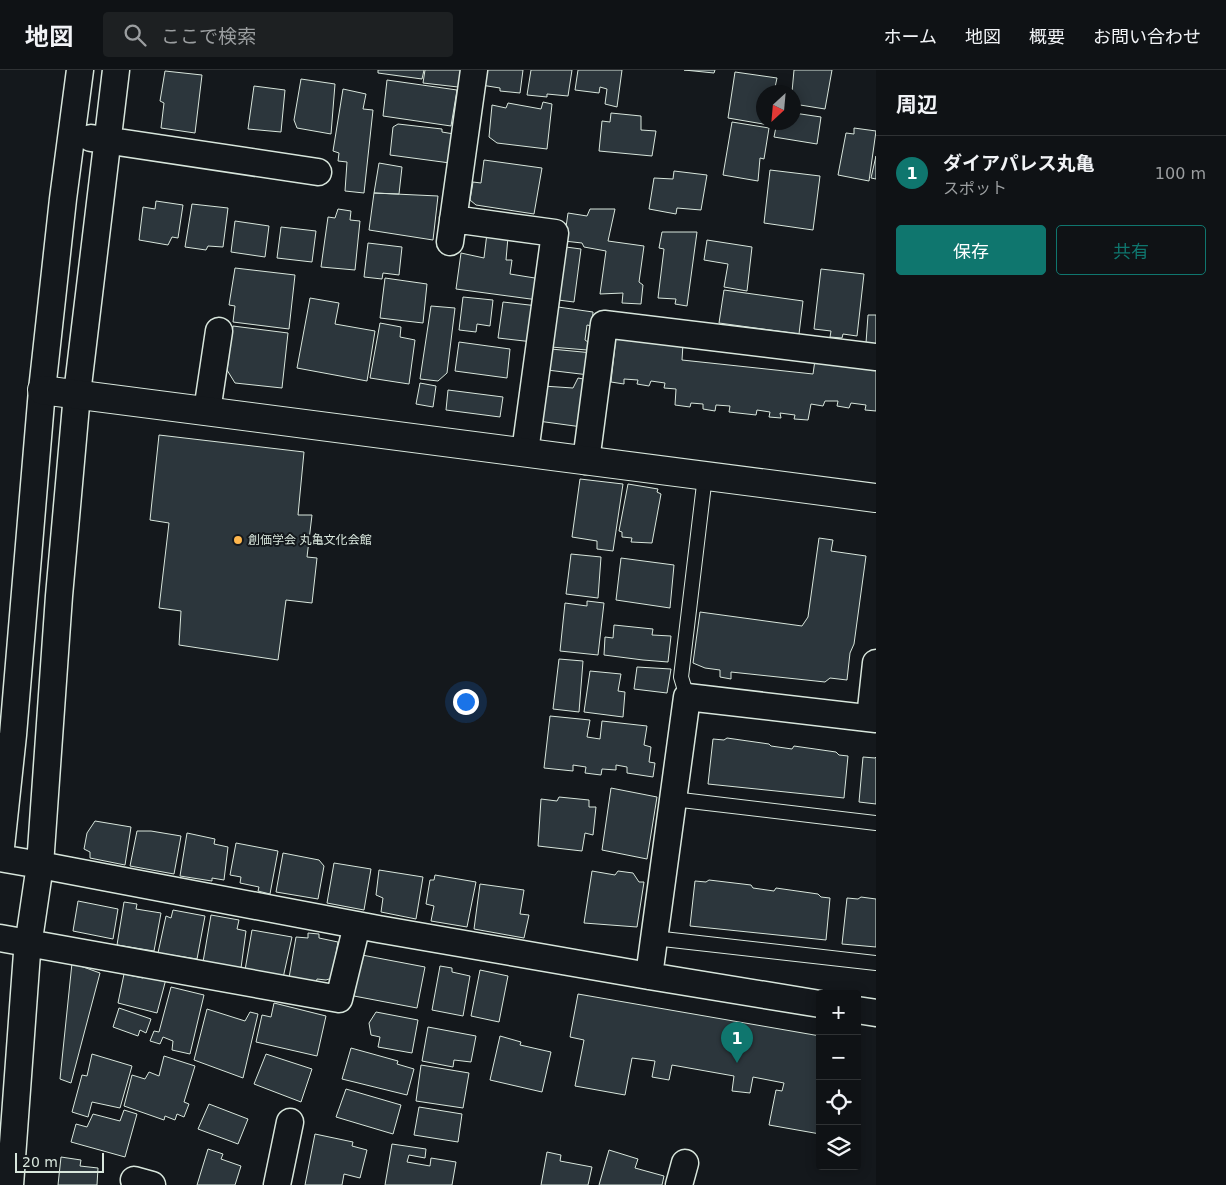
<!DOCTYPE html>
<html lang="ja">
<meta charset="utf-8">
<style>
body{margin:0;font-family:"DejaVu Sans","Noto Sans JP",sans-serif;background:#1d2022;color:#f1f3f6}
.controls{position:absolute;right:15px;bottom:15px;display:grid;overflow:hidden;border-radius:5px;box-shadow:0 2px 12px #0003}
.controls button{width:45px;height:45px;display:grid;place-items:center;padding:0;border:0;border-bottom:1px solid #2f3234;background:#0f1215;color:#f1f3f6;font:25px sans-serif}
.compass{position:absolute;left:756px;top:15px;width:45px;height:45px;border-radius:50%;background:#0f1215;box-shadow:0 2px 12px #0003;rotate:206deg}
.scale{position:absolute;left:15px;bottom:12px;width:89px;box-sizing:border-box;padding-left:5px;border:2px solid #d8e6dc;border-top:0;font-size:14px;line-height:18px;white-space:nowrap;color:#d8e6dc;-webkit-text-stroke:4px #14181c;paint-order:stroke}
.you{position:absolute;left:465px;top:631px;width:18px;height:18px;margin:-12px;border:4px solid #fff;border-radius:50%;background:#1a73e8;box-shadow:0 0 0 8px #1a73e833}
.badge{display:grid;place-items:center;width:32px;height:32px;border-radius:50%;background:#0f766e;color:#fff;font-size:16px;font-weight:700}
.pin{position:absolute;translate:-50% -41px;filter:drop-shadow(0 1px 2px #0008)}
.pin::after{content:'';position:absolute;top:26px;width:18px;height:15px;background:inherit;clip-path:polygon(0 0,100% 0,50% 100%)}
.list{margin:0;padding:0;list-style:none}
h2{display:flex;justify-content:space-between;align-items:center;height:65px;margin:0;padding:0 20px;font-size:21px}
h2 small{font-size:16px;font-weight:400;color:#9b9ea0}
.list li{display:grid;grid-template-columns:32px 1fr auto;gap:15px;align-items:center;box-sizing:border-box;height:75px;padding:0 20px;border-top:1px solid #2f3234}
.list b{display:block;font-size:19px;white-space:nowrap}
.list p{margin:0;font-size:16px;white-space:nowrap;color:#9b9ea0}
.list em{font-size:16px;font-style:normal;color:#9b9ea0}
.actions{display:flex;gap:10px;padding:15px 20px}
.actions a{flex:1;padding:11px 0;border:1px solid #0f766e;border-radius:5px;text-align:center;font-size:18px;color:#0f766e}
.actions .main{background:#0f766e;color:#fff}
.icon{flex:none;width:28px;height:28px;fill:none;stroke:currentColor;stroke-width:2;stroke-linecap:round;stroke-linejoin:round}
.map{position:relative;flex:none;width:876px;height:1115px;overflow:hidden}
header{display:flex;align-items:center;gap:30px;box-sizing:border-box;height:70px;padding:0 25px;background:#0f1215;border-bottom:1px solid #2f3234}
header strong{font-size:24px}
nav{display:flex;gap:28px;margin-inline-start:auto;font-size:18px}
.search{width:350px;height:45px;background:#1d2022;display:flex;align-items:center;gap:12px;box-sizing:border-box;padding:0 18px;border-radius:5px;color:#9b9ea0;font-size:19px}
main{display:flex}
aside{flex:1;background:#0f1215}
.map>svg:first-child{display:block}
.building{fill:#2c363c;stroke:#d8e6dc}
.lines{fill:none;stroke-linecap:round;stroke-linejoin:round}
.lane-casing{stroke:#d8e6dc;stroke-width:16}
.street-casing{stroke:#d8e6dc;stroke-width:29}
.secondary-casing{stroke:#d8e6dc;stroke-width:30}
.lane{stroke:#14181c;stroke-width:14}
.street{stroke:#14181c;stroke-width:26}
.secondary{stroke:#14181c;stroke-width:28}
.poi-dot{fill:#ffb74d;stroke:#14181c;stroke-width:2}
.labels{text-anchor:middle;stroke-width:4;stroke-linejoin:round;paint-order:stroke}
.poi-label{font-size:12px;fill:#d8e6dc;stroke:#14181c;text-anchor:start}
</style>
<header>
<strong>地図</strong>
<div class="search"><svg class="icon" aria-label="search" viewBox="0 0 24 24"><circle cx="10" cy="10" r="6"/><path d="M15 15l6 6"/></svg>ここで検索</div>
<nav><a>ホーム</a><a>地図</a><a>概要</a><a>お問い合わせ</a></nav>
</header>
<main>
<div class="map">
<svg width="876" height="1115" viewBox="0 0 876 1115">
<rect width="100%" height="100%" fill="#14181c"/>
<path class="building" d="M 378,0 L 424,0 L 422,9 L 378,3 Z
M 425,0 L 461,0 L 458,17 L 423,13 Z
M 483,0 L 523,0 L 520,23 L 500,21 L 500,18 L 481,15 Z
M 531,0 L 572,0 L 568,26 L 547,24 L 547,27 L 527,25 Z
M 578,0 L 622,0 L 617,37 L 605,34 L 607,19 L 600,17 L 599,23 L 575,20 Z
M 684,0 L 715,0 L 714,3 Z
M 794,0 L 832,0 L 825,39 L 794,34 L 794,22 L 792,22 Z
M 165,1 L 202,5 L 195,63 L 161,58 L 164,33 L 160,31 Z
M 735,2 L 777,8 L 774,22 L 764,22 L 764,52 L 769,52 L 769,55 L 728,48 Z
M 301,9 L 335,14 L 331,64 L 297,58 L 294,50 Z
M 387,10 L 457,20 L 451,56 L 383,46 Z
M 254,16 L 285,20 L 281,62 L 248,59 Z
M 343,19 L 366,24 L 363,39 L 373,40 L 364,123 L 345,121 L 347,92 L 338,91 L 339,83 L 333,81 Z
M 543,32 L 552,34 L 547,79 L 497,73 L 489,67 L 492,35 L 506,38 L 508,33 L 541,39 Z
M 611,43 L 641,46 L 641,60 L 656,61 L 652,86 L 599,81 L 602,51 L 610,52 Z
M 794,43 L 821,47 L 817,74 L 774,67 L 777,52 L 794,52 Z
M 732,52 L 769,58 L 764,89 L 760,88 L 758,111 L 723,105 Z
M 398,54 L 442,59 L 442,62 L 454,64 L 450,93 L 390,85 L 393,57 Z
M 854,58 L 876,61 L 869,111 L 838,105 L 846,63 L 854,64 Z
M 876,86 L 876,109 L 871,108 Z
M 484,90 L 542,98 L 534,144 L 476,135 L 470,130 L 473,112 L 481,113 Z
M 379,93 L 402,97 L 399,124 L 374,123 Z
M 770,100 L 820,106 L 813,160 L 764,153 Z
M 674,101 L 707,105 L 701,140 L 677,138 L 676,144 L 649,139 L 654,108 L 673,109 Z
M 374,123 L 438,126 L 433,170 L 369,160 Z
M 156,131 L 183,135 L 178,168 L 172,167 L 168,175 L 139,170 L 143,137 L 155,139 Z
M 192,134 L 228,138 L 223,177 L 208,176 L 206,180 L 185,177 Z
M 338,139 L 351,141 L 350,150 L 360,151 L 355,200 L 321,197 L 328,147 L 335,148 Z
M 590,139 L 615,139 L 608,171 L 644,176 L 639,212 L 643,215 L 641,234 L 622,233 L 623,223 L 600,224 L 606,181 L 584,177 L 582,173 L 564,171 L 568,143 L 587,146 Z
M 235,151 L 269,156 L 265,187 L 231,182 Z
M 281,157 L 316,161 L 312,192 L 277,188 Z
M 662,162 L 697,162 L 687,236 L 675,234 L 676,229 L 658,228 L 664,179 L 659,178 Z
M 487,163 L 508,167 L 506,190 L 512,190 L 510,204 L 541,209 L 538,230 L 456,219 L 461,183 L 484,188 Z
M 707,170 L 752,177 L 747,221 L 724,217 L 728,194 L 704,190 Z
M 368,173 L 402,177 L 399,205 L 383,203 L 382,209 L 364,207 Z
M 566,177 L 581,179 L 574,232 L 558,230 Z
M 235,198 L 295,205 L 289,259 L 233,252 L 235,236 L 229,235 Z
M 821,199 L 864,204 L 857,266 L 843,264 L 842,268 L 830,267 L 831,261 L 814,259 Z
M 385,208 L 427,214 L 423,253 L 380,248 Z
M 724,220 L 803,231 L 799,264 L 719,253 Z
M 463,227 L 493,230 L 490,256 L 477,254 L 476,262 L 459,260 Z
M 310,228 L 339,233 L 335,254 L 375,261 L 367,311 L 297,298 Z
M 503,232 L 538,236 L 533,272 L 498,268 Z
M 431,236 L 455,238 L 447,303 L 438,311 L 420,309 Z
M 558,237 L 593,242 L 592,256 L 587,255 L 585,270 L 588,272 L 587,280 L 551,277 Z
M 868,245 L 876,245 L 876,274 L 866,273 Z
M 380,253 L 401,257 L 400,267 L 415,270 L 409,314 L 370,308 Z
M 233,256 L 288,263 L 282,318 L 235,313 L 227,300 Z
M 616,266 L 683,274 L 682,290 L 813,304 L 815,290 L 876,295 L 876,341 L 865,340 L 866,335 L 851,333 L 849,338 L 837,336 L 838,331 L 825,331 L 823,336 L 811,334 L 808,350 L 794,349 L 795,345 L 780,343 L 781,348 L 769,347 L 770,342 L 757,340 L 756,345 L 729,342 L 730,336 L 716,335 L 715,341 L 703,339 L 703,334 L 691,333 L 690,337 L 675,335 L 676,319 L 664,318 L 665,313 L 651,311 L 649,316 L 637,314 L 638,310 L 624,309 L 624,314 L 611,312 Z
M 459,272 L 510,279 L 507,308 L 455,301 Z
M 551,279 L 593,283 L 589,305 L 547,300 Z
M 578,308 L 589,310 L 582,357 L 538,351 L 543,316 L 573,318 Z
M 420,313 L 436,316 L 433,337 L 416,334 Z
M 448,320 L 503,327 L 500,347 L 446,340 Z
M 159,365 L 304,382 L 298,445 L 312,445 L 307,487 L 317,488 L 312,533 L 286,530 L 278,590 L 179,575 L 181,541 L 159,538 L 169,453 L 150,450 Z
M 580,409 L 623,414 L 613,481 L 597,479 L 597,471 L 572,467 Z
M 628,414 L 658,419 L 657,422 L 661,424 L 652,473 L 631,472 L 632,468 L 622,467 L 622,462 L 619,461 Z
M 819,468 L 833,470 L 831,481 L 866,486 L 854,574 L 850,583 L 847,610 L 830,608 L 825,612 L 731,602 L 731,609 L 720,607 L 720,600 L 705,598 L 693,593 L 700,542 L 802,556 L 808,547 Z
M 571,484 L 601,487 L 598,528 L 566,524 Z
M 621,488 L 674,495 L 670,538 L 616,530 Z
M 587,531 L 604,533 L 598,585 L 560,581 L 565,533 L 587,536 Z
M 614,555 L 653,559 L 652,565 L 671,566 L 668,592 L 643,590 L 604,585 L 605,567 L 613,568 Z
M 559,589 L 583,591 L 579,642 L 553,639 Z
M 637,597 L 671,599 L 667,623 L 634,619 Z
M 590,601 L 621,604 L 618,621 L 625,622 L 623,647 L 584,642 Z
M 550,646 L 590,650 L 587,667 L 600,669 L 602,651 L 647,656 L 644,675 L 651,677 L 649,692 L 655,693 L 653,707 L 627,703 L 627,697 L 616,695 L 616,700 L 602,699 L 601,705 L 585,703 L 586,697 L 573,695 L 573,701 L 544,698 Z
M 727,668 L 769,674 L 771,676 L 792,679 L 794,676 L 836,682 L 839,685 L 848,686 L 844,728 L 708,714 L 713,669 L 724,670 Z
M 863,687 L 875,688 L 876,687 L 876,734 L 859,732 Z
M 611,718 L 657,727 L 647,789 L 602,780 Z
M 559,727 L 589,730 L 589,737 L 596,737 L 593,765 L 585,763 L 582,781 L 538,776 L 541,729 L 557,731 Z
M 95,751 L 131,757 L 125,795 L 90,788 L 90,782 L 84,779 L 87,763 Z
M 137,761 L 151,761 L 181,766 L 174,804 L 130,796 Z
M 187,763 L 215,769 L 214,774 L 228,777 L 224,810 L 212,808 L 212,811 L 180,806 Z
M 236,773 L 278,781 L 270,824 L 258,821 L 259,817 L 240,813 L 241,807 L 230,805 Z
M 283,783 L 319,790 L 324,796 L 318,829 L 276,822 Z
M 334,793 L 371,799 L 364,840 L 327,833 Z
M 379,800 L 423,807 L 416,849 L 381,842 L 383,828 L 376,825 Z
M 592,801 L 615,805 L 618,801 L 633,803 L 639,812 L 644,812 L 637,857 L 584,853 Z
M 435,805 L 476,812 L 467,857 L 431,851 L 434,836 L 426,834 L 430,810 L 434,810 Z
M 709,810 L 751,815 L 753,818 L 774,821 L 776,818 L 818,824 L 821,827 L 830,828 L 826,870 L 690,856 L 695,811 L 706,812 Z
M 480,814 L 524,820 L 520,844 L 529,845 L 524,868 L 474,859 Z
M 861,827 L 876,829 L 876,877 L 842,874 L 847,828 L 858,829 Z
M 78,831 L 118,839 L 113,869 L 73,861 Z
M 124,832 L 137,834 L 136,839 L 161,843 L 154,881 L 117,875 Z
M 173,840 L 205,846 L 197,889 L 158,883 L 166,846 L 171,848 Z
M 211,845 L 239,850 L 237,859 L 246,861 L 241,898 L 203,892 Z
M 252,860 L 292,867 L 283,908 L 245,900 Z
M 308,863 L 319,864 L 319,868 L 338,872 L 332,908 L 326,910 L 317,909 L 316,913 L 289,908 L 296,867 L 308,868 Z
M 362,885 L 425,897 L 417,938 L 354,926 Z
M 72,893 L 100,903 L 71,1013 L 60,1009 Z
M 440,896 L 452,898 L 452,902 L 470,906 L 463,946 L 432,940 Z
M 480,900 L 508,906 L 499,952 L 471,946 Z
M 124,904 L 143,908 L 144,904 L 166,909 L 157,943 L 118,933 Z
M 171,917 L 204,925 L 190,984 L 172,980 L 173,971 L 163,967 L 160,974 L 150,971 L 154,961 L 159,962 Z
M 578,924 L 820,966 L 820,1064 L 769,1055 L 776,1020 L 782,1021 L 784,1013 L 753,1007 L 750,1023 L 732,1021 L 734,1006 L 672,995 L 669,1010 L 652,1007 L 655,991 L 632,988 L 625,1025 L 575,1016 L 584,970 L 570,967 Z
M 274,933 L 326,946 L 317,986 L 256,972 L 262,945 L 271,947 Z
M 119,938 L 151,949 L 146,963 L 140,960 L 138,966 L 113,957 Z
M 207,939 L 245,951 L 250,942 L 258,944 L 243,1008 L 194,990 Z
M 376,942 L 418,950 L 412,983 L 378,977 L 380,967 L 371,965 L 369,953 Z
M 428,957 L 476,966 L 471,992 L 454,990 L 453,997 L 422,991 Z
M 500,966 L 521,972 L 520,975 L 551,982 L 542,1022 L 490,1010 Z
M 351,978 L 398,991 L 397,994 L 414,999 L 407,1025 L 342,1009 Z
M 92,984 L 132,996 L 120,1038 L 92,1032 L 88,1047 L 72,1042 L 82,1005 L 87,1006 Z
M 266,984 L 312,999 L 301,1032 L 254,1014 Z
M 164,986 L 195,996 L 184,1032 L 189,1034 L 184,1047 L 177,1044 L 175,1050 L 165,1046 L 164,1050 L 124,1036 L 132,1005 L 145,1009 L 149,1002 L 159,1006 Z
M 421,995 L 469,1003 L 463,1038 L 416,1031 Z
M 346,1019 L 401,1035 L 393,1064 L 336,1047 Z
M 209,1034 L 248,1049 L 238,1074 L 198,1059 Z
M 419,1037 L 462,1044 L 458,1072 L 414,1065 Z
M 124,1040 L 137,1044 L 125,1087 L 71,1072 L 76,1054 L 87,1057 L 93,1044 L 120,1051 Z
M 315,1064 L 353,1072 L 352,1076 L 367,1080 L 360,1108 L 344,1104 L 342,1115 L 305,1115 Z
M 392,1074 L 426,1079 L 425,1088 L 409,1085 L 407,1092 L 430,1096 L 431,1088 L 456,1092 L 452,1115 L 385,1115 Z
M 208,1079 L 223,1084 L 221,1089 L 241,1096 L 235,1115 L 197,1115 Z
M 609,1080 L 638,1089 L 635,1098 L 664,1106 L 662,1115 L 599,1115 Z
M 547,1082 L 561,1085 L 560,1091 L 592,1097 L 588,1115 L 541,1115 Z
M 61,1087 L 81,1090 L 80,1096 L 98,1098 L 97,1115 L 58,1115 Z"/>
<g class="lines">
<defs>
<path id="lane" d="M 687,627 L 681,607 L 705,406
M 673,729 L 876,753
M 654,868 L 876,893"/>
<path id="street" d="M 91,68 L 318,102
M 453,149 L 555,163 L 525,382
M 450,172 L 474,0
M 207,341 L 219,261
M 586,391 L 604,254 L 876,287
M 870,648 L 876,593
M 0,786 L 13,665 L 42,320 L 63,129 L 80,0
M 0,788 L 40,795 L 378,859 L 649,906 L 820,934
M 0,868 L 339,929 L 357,855
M 649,906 L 687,627 L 876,649
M 857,940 L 876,943
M 134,1110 L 152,1115
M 10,1115 L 27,883 L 40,795 L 59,526 L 77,324 L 116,0
M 277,1115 L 290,1052
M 679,1115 L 685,1093"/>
<path id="secondary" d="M 42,320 L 876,428"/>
</defs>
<use href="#lane" class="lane-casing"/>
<use href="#street" class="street-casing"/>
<use href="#secondary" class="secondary-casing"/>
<use href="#lane" class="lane"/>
<use href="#street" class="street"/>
<use href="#secondary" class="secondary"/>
</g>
<circle class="poi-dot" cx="238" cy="470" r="5"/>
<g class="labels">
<g class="poi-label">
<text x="248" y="474">創価学会 丸亀文化会館</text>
</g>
</g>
</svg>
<div class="controls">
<button>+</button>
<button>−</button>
<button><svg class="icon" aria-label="locate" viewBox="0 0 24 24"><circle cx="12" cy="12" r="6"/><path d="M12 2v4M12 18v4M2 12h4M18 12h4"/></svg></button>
<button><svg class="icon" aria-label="layers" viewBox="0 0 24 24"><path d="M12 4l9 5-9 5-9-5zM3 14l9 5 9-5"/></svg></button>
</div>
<svg class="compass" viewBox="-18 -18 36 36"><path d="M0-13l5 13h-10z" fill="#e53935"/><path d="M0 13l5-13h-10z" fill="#9b9ea0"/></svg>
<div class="scale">20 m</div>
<div class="you"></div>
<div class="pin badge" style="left:737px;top:993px">1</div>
</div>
<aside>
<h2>周辺<small></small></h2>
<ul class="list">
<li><span class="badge">1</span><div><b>ダイアパレス丸亀</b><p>スポット</p></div><em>100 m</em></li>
</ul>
<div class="actions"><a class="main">保存</a><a>共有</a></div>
</aside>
</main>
